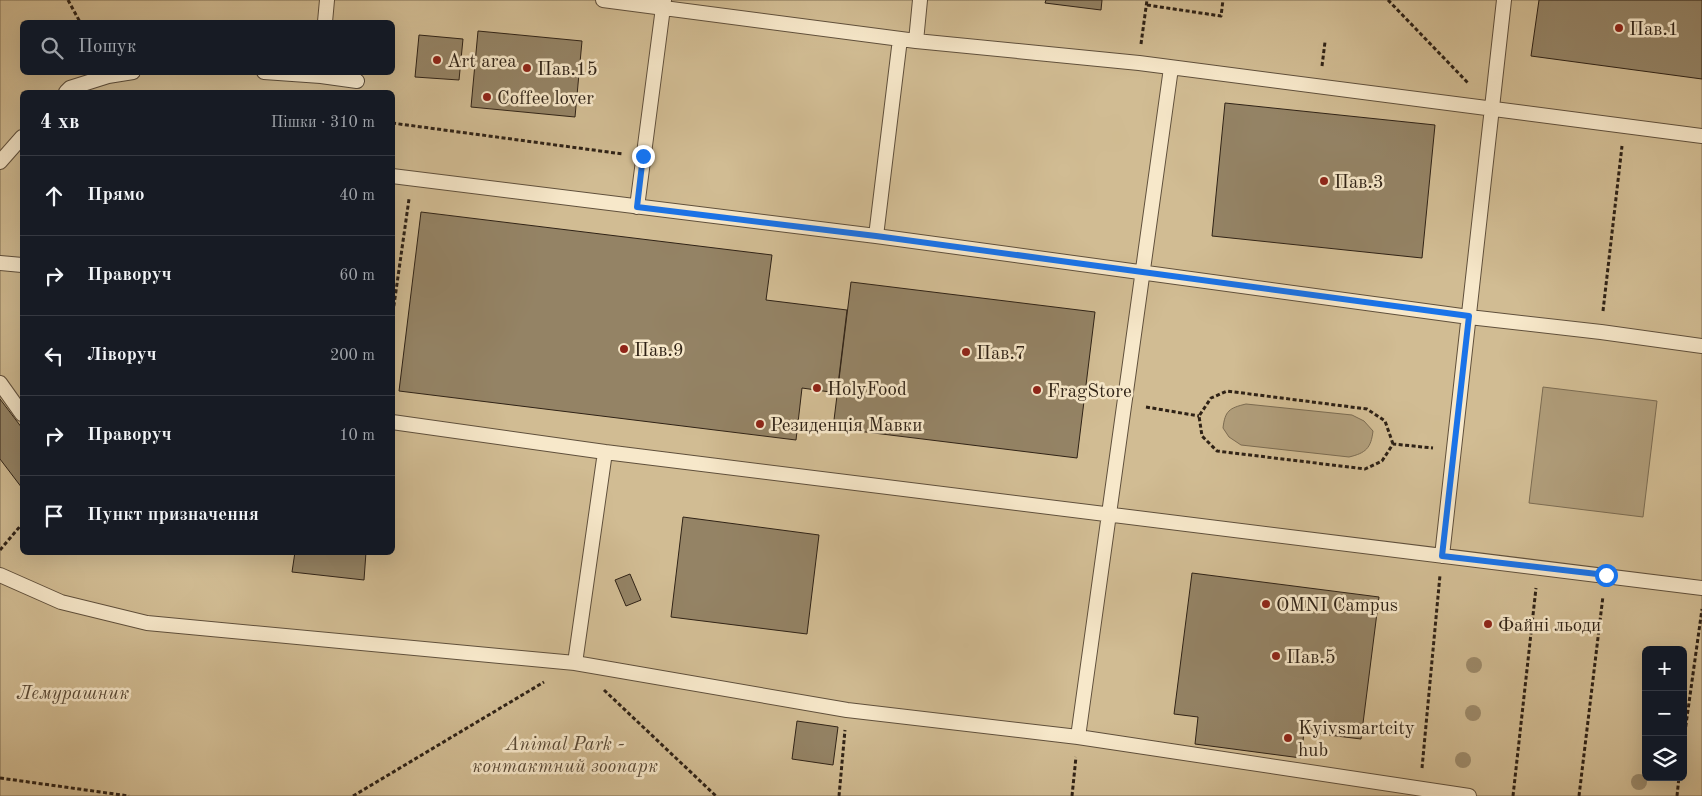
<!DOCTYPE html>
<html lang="uk">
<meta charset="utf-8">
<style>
body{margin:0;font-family:"Old Standard TT",serif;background:#20242c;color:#f1f3f6}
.controls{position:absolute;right:15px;bottom:15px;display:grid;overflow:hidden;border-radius:8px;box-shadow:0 5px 20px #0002}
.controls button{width:45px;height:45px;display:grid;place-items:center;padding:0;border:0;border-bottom:1px solid #363941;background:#171b24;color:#f1f3f6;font:25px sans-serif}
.stop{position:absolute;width:15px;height:15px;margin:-11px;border:4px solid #1a73e8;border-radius:50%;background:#fff}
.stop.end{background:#1a73e8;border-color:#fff;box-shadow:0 1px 5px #0008}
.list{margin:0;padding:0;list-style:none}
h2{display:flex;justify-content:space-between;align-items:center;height:65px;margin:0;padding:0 20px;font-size:21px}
h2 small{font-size:16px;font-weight:400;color:#9ea1a6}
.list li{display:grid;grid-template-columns:32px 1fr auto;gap:15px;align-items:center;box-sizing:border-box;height:80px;padding:0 20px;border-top:1px solid #363941}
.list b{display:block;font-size:19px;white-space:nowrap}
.list em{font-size:16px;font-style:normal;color:#9ea1a6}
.icon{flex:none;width:28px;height:28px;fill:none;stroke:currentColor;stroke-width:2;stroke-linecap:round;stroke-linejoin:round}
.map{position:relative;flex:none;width:1702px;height:796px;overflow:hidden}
.search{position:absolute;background:#171b24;box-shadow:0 5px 20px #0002;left:20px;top:20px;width:375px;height:55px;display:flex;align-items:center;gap:12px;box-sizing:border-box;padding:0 18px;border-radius:8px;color:#9ea1a6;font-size:19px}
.panel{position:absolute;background:#171b24;box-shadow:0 5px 20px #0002;left:20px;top:90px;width:375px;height:465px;border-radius:8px}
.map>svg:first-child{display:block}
.green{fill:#d1bc93;stroke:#806f54;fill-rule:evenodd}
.water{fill:#b09d7a;stroke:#7c6c52}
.building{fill:#948365;stroke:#2f2216}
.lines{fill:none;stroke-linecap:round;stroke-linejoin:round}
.service-casing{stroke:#60503c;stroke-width:16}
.path{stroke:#2f2216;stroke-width:3;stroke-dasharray:4 2.5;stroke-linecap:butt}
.service{stroke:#f7e8ca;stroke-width:14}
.tree{fill:#9d8b6b}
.route{stroke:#1a73e8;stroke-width:6}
.poi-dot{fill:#8f2418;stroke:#f7e8ca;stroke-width:2}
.labels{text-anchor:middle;stroke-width:5;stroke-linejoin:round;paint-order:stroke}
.poi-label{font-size:19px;fill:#2f2216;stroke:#f7e8ca;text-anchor:start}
.park-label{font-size:19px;font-style:italic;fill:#584835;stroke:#f7e8ca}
</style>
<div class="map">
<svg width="1702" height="796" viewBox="0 0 1702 796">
<rect width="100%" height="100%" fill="#f2dcad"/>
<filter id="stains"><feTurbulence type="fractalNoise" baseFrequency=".004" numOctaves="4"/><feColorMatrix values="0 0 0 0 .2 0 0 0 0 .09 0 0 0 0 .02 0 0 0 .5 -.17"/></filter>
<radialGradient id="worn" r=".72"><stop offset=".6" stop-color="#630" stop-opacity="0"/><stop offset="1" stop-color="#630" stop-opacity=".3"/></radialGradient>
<path class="green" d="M 0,0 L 1702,0 L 1702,796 L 0,796 ZM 22,22 L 392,22 L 392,72 L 22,72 ZM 22,92 L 392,92 L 392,552 L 22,552 ZM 1646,650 L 1683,650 L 1683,777 L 1646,777 Z"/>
<path class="water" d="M 1543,387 L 1657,401 L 1643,517 L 1529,503 Z
M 1246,404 L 1352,415 L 1364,421 L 1373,431 C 1371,448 1366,453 1349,457 L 1241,445 L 1229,437 L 1223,428 C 1225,411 1229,408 1246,404 Z"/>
<path class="building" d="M 1046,0 L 1102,0 L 1101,10 L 1045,3 Z
M 1539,0 L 1702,0 L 1702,79 L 1531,56 Z
M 478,31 L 582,41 L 575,117 L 471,107 Z
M 419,35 L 463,39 L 459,80 L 415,77 Z
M 1225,103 L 1435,125 L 1422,258 L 1212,236 Z
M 421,212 L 772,255 L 766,300 L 847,310 L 837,393 L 802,388 L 796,440 L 399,391 Z
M 851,282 L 1095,312 L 1077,458 L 833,428 Z
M 0,399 L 22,428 L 22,488 L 0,459 Z
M 683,517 L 819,535 L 807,634 L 671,617 Z
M 295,552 L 366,552 L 364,580 L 292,572 Z
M 1192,573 L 1379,597 L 1361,739 L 1304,732 L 1301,758 L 1195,744 L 1198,717 L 1174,714 Z
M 630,574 L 641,600 L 626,606 L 615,580 Z
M 797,721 L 838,727 L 833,765 L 792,759 Z"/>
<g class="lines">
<defs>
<path id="service" d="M 603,0 L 916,41 L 1139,63 L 1702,136
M 325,22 L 327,0
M 916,41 L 920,0
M 264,72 L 321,76 L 357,81
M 66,92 L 70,88 L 108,76 L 133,72
M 0,162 L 22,137
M 392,176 L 876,236 L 1469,317 L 1601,332 L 1702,346
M 637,207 L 664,0
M 876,236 L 900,39
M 0,263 L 22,265
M 0,383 L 22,414
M 392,422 L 605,452 L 1702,588
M 1442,556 L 1504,0
M 0,575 L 61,602 L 147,623 L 575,663 L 847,710 L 1078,737 L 1469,796
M 575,663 L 605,452
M 1078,737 L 1171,68"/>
</defs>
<use href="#service" class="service-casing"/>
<path class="path" d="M 68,0 L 80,22
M 1388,0 L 1469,84
M 1147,5 L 1221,16 L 1223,0
M 1141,44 L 1147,0
M 1322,66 L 1325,42
M 392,123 L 623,154
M 1603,311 L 1622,146
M 392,319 L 409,199
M 1146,407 L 1199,416
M 1393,444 L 1385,421 L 1367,409 L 1227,391 L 1211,398 L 1199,416 L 1202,436 L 1217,451 L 1365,469 L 1382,461 L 1393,444 L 1433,448
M 0,550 L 22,524
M 604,690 L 716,796
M 1683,746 L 1702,609
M 1422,768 L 1440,575
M 0,778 L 129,796
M 353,796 L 544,682
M 839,796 L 845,730
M 1072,796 L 1076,757
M 1513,796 L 1536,588
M 1579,796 L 1603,596
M 1677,796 L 1679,777"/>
<use href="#service" class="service"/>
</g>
<g class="tree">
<circle cx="1474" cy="665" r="8"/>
<circle cx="1473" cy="713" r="8"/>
<circle cx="1463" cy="760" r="8"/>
<circle cx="1639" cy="782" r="8"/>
</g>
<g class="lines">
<path class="route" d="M 643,156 L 637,207 L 876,236 L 1469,316 L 1442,556 L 1606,575"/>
</g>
<g class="poi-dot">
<circle cx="1619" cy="28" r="5"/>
<circle cx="437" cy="60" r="5"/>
<circle cx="527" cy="68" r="5"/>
<circle cx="487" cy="97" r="5"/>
<circle cx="1324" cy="181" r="5"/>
<circle cx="624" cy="349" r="5"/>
<circle cx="966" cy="352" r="5"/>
<circle cx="817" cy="388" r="5"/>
<circle cx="1037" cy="390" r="5"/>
<circle cx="760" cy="424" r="5"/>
<circle cx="1266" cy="604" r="5"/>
<circle cx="1488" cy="624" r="5"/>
<circle cx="1276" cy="656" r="5"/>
<circle cx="1288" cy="738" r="5"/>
</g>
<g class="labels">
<g class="poi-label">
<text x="1629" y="35">Пав.1</text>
<text x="447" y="67">Art area</text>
<text x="537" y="75">Пав.15</text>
<text x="497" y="104">Coffee lover</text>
<text x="1334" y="188">Пав.3</text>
<text x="634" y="356">Пав.9</text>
<text x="976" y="359">Пав.7</text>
<text x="827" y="395">HolyFood</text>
<text x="1047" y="397">FragStore</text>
<text x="770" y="431">Резиденція Мавки</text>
<text x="1276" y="611">OMNI Campus</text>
<text x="1498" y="631">Файні льоди</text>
<text x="1286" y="663">Пав.5</text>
<text x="1298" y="734">Kyivsmartcity<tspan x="1298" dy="22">hub</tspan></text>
</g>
<g class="park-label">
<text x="73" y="699">Лемурашник</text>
<text x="565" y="750">Animal Park -<tspan x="565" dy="22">контактний зоопарк</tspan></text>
</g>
</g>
<rect width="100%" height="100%" filter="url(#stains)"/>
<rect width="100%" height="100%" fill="url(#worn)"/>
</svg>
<div class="controls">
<button>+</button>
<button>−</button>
<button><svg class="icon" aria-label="layers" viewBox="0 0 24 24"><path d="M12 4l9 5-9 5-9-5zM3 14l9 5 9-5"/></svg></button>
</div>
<div class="stop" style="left:1606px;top:575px"></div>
<div class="stop end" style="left:643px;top:156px"></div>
<div class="search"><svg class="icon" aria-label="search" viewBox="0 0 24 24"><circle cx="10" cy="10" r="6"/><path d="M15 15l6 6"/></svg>Пошук</div>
<section class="panel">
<h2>4 хв<small>Пішки · 310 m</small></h2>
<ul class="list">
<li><svg class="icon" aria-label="ahead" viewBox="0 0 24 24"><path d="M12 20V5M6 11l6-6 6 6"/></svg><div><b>Прямо</b></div><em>40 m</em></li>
<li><svg class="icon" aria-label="right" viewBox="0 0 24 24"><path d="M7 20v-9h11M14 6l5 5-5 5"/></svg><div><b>Праворуч</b></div><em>60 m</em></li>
<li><svg class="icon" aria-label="left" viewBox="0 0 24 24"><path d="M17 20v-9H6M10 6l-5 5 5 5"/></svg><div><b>Ліворуч</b></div><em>200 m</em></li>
<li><svg class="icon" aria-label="right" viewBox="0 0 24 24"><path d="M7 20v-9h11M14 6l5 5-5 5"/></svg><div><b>Праворуч</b></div><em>10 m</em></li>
<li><svg class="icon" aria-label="arrive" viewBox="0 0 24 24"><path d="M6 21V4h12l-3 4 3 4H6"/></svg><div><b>Пункт призначення</b></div></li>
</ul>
</section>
</div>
